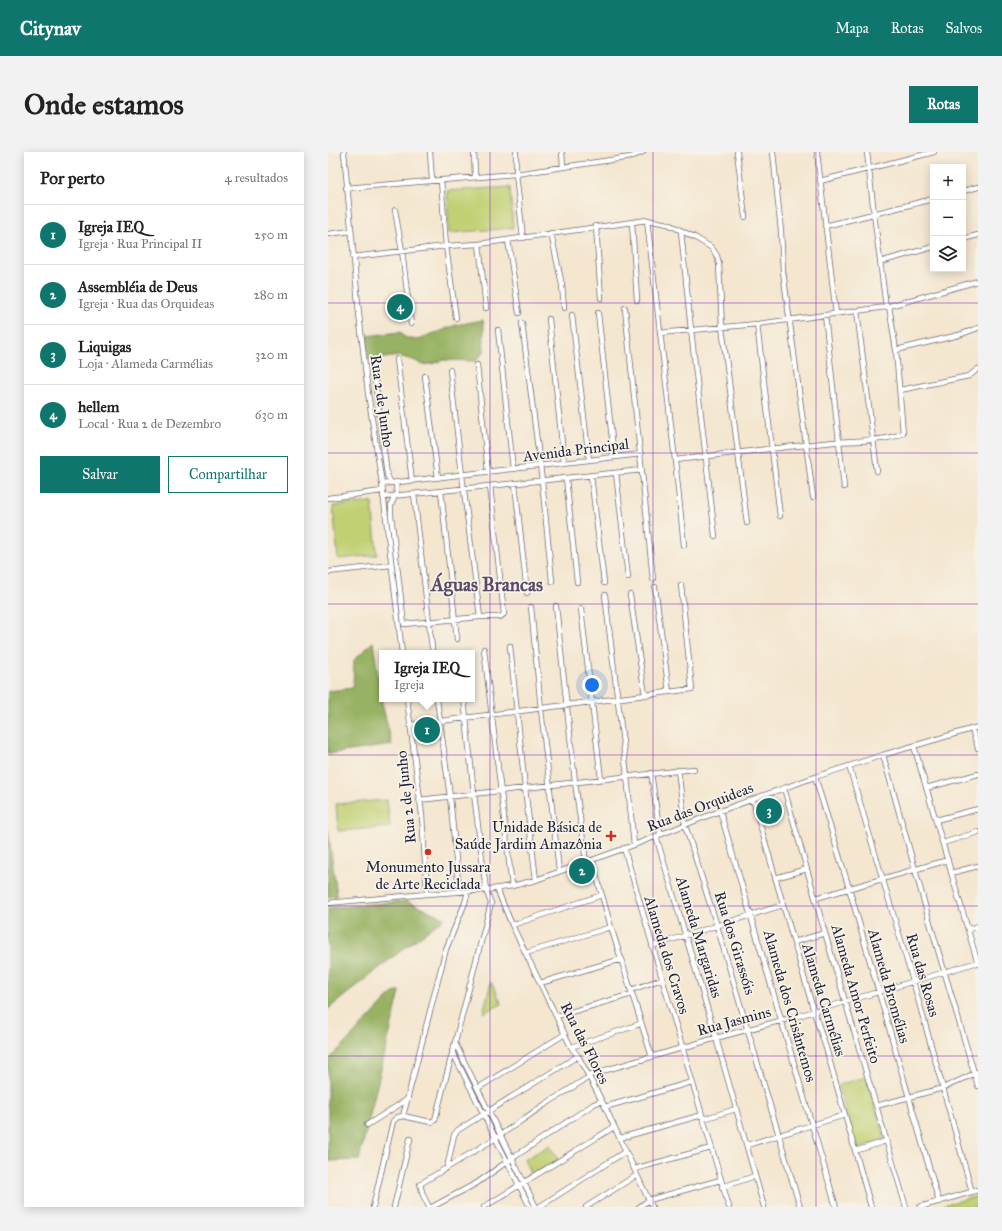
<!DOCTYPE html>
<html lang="pt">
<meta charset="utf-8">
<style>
body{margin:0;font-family:"IM FELL Great Primer",serif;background:#f2f2f2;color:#222}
.controls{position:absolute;right:12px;top:12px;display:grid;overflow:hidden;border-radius:0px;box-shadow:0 2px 10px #0003}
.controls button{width:36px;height:36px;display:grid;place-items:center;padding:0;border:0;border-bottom:1px solid #e0e0e0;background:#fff;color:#222;font:20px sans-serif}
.you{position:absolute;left:264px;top:533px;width:14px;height:14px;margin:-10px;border:3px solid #fff;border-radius:50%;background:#1a73e8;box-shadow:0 0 0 6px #1a73e833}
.badge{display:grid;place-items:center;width:26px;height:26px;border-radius:50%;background:#0f766e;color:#fff;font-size:13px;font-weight:700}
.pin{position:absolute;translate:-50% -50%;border:2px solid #fff;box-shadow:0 1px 4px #0006}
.popup{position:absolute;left:51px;top:498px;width:96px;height:52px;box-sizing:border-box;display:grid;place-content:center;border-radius:0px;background:#fff;filter:drop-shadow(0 1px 3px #0005);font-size:13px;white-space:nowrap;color:#767676}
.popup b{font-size:15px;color:#222}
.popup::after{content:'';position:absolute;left:50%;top:100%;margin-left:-8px;border:8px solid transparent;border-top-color:#fff}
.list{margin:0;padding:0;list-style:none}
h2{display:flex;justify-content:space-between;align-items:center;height:52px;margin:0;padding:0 16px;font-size:17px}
h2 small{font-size:13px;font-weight:400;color:#767676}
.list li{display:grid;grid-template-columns:26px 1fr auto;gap:12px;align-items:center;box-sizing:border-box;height:60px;padding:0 16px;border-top:1px solid #e0e0e0}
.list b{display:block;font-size:15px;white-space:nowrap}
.list p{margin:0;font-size:13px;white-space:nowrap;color:#767676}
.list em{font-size:13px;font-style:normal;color:#767676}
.actions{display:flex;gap:8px;padding:12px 16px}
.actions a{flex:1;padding:9px 0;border:1px solid #0f766e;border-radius:0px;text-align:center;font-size:14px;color:#0f766e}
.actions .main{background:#0f766e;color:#fff}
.icon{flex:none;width:22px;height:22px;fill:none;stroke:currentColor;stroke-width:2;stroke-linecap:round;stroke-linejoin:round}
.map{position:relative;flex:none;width:650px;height:1055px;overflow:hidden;border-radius:0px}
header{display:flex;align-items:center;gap:24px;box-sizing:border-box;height:56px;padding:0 20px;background:#0f766e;color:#fff}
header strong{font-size:19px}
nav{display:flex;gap:22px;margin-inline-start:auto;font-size:14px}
.intro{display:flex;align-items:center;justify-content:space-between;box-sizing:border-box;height:96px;padding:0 24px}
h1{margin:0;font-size:28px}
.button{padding:10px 18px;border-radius:0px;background:#0f766e;color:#fff;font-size:14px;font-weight:700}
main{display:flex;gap:24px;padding:0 24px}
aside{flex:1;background:#fff;border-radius:0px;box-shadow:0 2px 10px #0003}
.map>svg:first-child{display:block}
.green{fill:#c0d072;stroke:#717956}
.forest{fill:#98b264;stroke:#5d6a50}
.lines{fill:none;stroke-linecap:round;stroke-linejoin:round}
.minor-casing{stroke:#6c676f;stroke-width:6}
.minor{stroke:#fff;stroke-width:4.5}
.grid{fill:none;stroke:#7b2cbf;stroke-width:1;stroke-opacity:0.55}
.poi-dot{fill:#c8321e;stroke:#f7f3e8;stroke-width:1.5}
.labels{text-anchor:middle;stroke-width:3.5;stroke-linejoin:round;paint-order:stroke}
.street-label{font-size:15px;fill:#22223b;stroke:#f7f3e8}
.poi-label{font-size:15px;fill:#22223b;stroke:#f7f3e8;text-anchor:end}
.district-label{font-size:19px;font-weight:bold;fill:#5b4b66;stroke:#f7f3e8}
</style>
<header>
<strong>Citynav</strong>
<nav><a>Mapa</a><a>Rotas</a><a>Salvos</a></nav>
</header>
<div class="intro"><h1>Onde estamos</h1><a class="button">Rotas</a></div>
<main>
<aside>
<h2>Por perto<small>4 resultados</small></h2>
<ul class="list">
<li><span class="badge">1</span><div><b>Igreja IEQ</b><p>Igreja · Rua Principal II</p></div><em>250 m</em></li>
<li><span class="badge">2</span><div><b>Assembléia de Deus</b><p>Igreja · Rua das Orquideas</p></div><em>280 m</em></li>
<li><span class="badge">3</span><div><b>Liquigas</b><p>Loja · Alameda Carmélias</p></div><em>320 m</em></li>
<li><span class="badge">4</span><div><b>hellem</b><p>Local · Rua 2 de Dezembro</p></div><em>630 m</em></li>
</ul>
<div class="actions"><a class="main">Salvar</a><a>Compartilhar</a></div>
</aside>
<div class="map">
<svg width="650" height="1055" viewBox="0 0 650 1055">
<rect width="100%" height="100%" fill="#f7f3e8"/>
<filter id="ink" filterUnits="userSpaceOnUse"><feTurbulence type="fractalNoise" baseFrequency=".025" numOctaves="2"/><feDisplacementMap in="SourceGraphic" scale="8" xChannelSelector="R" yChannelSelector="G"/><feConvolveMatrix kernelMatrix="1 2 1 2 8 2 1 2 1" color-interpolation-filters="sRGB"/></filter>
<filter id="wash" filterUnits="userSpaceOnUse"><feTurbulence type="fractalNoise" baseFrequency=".012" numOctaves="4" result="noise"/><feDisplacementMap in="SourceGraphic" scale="16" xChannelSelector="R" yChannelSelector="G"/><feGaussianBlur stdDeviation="0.9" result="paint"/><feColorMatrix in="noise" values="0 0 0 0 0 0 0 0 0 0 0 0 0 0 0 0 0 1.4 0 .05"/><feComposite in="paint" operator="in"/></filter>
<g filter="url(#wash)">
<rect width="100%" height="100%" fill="#f4e6cf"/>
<path class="green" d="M 182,35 L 185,76 L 121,81 L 119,39 Z
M 44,350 L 49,403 L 10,407 L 5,354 Z
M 59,648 L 62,675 L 10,679 L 8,652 Z
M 163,830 L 174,852 L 155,861 Z
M 538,925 L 557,987 L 528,998 L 510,933 Z
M 222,993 L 230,1008 L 204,1024 L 196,1008 Z
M 650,1044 L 650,1055 L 615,1055 L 615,1053 Z"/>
<path class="forest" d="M 155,168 C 157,179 155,189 156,200 L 148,209 L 116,208 L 103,212 L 94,213 L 88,209 L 71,204 L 41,208 L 38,184 L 73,180 L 76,185 L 88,188 L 128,173 Z
M 45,490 L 54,551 L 64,593 L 0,602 L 0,539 L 25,536 L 26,508 Z
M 0,678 L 9,744 L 0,745 Z
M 78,749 L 117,766 L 75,797 L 0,857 L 0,756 Z
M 72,839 L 31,1008 L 0,1009 L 0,909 L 65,841 Z"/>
</g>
<g filter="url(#ink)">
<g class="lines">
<defs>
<path id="minor" d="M 16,0 L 31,162 L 40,241 L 54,332 L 74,501
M 102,0 L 104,28
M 146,0 L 147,25
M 188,0 L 188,22 L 195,86
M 234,0 L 235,15
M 409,0 L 417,65
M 445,0 L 453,79 L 455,119 L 485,345
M 489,0 L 508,162
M 539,0 L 546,62 L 558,155
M 113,28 L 118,94 L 128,166
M 492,29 L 606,0
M 18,36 L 188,22 L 303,5 L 315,0
M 635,39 L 650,35
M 67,58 L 74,99 L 83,172
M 319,68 L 347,308 L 356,393
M 304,71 L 309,148
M 268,74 L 273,146
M 497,74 L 605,47
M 353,79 L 363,178 L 387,384
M 223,81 L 234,133 L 236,156
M 0,82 L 23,79
M 635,87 L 650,83
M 180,88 L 191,161
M 151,92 L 158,156
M 25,105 L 118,94 L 151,92 L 319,68 L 340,72 L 368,86 L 384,96 L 389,104 L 391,112 L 394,175 L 419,371
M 552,110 L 605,95
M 297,156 L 325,427
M 529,159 L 549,319
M 270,161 L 286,305
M 244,163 L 261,308
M 497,163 L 516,335
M 221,167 L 236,311
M 194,171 L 214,329 L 224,429
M 429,172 L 452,364
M 170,178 L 185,317
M 332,181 L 429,172 L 558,155 L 650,129
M 568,198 L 631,183 L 650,176
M 69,207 L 84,329
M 149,213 L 160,320
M 122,218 L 134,323 L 152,465
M 97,224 L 110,326
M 47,228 L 59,323 L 63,331
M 572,238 L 641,224 L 650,217
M 347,308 C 400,302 453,295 506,290 C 523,289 562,289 575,281 L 568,198 L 561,154
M 288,321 L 300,425
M 263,324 L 276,431
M 238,326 L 249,430
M 68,331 L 69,344
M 54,332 L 313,302
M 187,332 L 199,441
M 113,339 L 129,487
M 86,342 L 104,496
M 67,344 L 63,353 L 63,363 L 76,472 L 152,465 L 172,465 L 176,462 L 162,334
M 55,345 L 314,318
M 0,346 L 54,339
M 0,420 L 63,413
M 327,435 L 341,540
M 277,443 L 299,624 L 306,693
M 302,443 L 317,543
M 228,454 L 247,630 L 258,710
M 203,455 L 213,557 L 231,719
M 253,457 L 273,627
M 182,494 L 197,636 L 208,728
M 156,497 L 184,734
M 79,547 L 94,663 L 99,742
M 109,547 L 122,645 L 131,739
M 82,573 L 364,537 L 353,433
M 644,577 L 650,596
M 586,594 L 650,812
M 555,603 L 600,764 L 650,934
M 521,614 L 585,829 L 644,1040
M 350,618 L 357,673 L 389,774 L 472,1055
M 323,621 L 332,682
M 487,625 L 521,736 L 611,1050
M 456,636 L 497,781 L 578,1055
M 598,636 L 650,622
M 91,648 L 366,617
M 425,648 L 486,860 L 498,896 L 517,963 L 543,1055
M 392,659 L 508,1055
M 608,668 L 650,657
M 328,684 L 388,886 L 436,1055
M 615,691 L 650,680
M 296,696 L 401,1055
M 264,708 L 283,775 L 324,905
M 623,721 L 650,714
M 447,726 L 479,717
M 169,737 L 184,773 L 243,895 L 250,904 L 277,955 L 324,1055
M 488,746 L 620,708
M 0,751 L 99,742 L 158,738 L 184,734 L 208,728 L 306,693 L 392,659 L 487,625 L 555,603 L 650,575
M 184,773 L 274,743
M 641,777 L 650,774
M 466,790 L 497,781
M 324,794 L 455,753
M 198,801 L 283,775
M 212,831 L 294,807
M 303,838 L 334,827
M 229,864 L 304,842
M 127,891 L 208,1055
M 243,895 L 312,872
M 124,899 L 202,1055
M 261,923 L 388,886 L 470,864 L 650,810
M 150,936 L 237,882
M 548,954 L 615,936 L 650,920
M 277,955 L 364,930
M 75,964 L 103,970 L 107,968 L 163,751 L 158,738 L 146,642 L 136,547
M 375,967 L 408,957
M 39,973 L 80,947
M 292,986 L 374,963
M 419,993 L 517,963
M 527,999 L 558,989
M 119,1016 L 126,983 L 130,978 L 250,904
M 306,1017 L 383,996
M 394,1035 L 427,1024
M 45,1055 L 65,969 L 70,965 L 75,964 L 118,797 L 137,751 L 140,739
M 66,1055 L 82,987
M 101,1055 L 95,1043 L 92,1032 L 168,986 L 216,953 L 261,925
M 104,1055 L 149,1031 L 180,1009 L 266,952 L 273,949
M 156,1055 L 286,975
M 211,1055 L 298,999
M 258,1055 L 309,1023
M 311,1055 L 321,1048 L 392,1028
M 592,1055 L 650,1038"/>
</defs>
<use href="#minor" class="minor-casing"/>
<use href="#minor" class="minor"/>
</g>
</g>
<path class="grid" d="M 162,0 L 162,1055M 325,0 L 325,1055M 488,0 L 488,1055M 0,151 L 650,151M 0,301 L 650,301M 0,452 L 650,452M 0,603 L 650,603M 0,754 L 650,754M 0,904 L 650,904"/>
<g class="poi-dot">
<path d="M281 678h4v4h4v4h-4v4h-4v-4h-4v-4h4z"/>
<circle cx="100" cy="700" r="4"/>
</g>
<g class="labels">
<g class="street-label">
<text transform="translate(54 249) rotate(82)" y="5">Rua 2 de Junho</text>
<text transform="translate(248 298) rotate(-7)" y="5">Avenida Principal</text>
<text transform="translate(78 645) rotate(-96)" y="5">Rua 2 de Junho</text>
<text transform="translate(372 655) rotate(-21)" y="5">Rua das Orquideas</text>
<text transform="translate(371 785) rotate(73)" y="5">Alameda Margaridas</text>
<text transform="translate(407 791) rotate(73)" y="5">Rua dos Girassóis</text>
<text transform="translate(339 803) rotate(73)" y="5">Alameda dos Cravos</text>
<text transform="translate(595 823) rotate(74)" y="5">Rua das Rosas</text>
<text transform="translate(561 834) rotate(74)" y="5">Alameda Bromélias</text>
<text transform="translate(528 842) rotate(74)" y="5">Alameda Amor Perfeito</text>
<text transform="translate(496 848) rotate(73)" y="5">Alameda Carmélias</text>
<text transform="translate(462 854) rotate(74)" y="5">Alameda dos Crisântemos</text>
<text transform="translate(406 869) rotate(-15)" y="5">Rua Jasmins</text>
<text transform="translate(257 891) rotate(63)" y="5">Rua das Flores</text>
</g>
<g class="poi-label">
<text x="274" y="680">Unidade Básica de<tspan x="274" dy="17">Saúde Jardim Amazônia</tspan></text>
<text x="100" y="720" text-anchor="middle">Monumento Jussara<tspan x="100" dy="17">de Arte Reciclada</tspan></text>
</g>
<g class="district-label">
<text x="159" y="439">Águas Brancas</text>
</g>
</g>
</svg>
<div class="controls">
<button>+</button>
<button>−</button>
<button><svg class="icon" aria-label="layers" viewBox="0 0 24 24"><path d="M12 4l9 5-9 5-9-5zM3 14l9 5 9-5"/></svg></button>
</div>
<div class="you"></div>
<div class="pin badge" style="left:99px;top:578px">1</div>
<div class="popup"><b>Igreja IEQ</b>Igreja</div>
<div class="pin badge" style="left:254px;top:719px">2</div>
<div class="pin badge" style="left:441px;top:659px">3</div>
<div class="pin badge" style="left:72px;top:155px">4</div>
</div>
</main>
